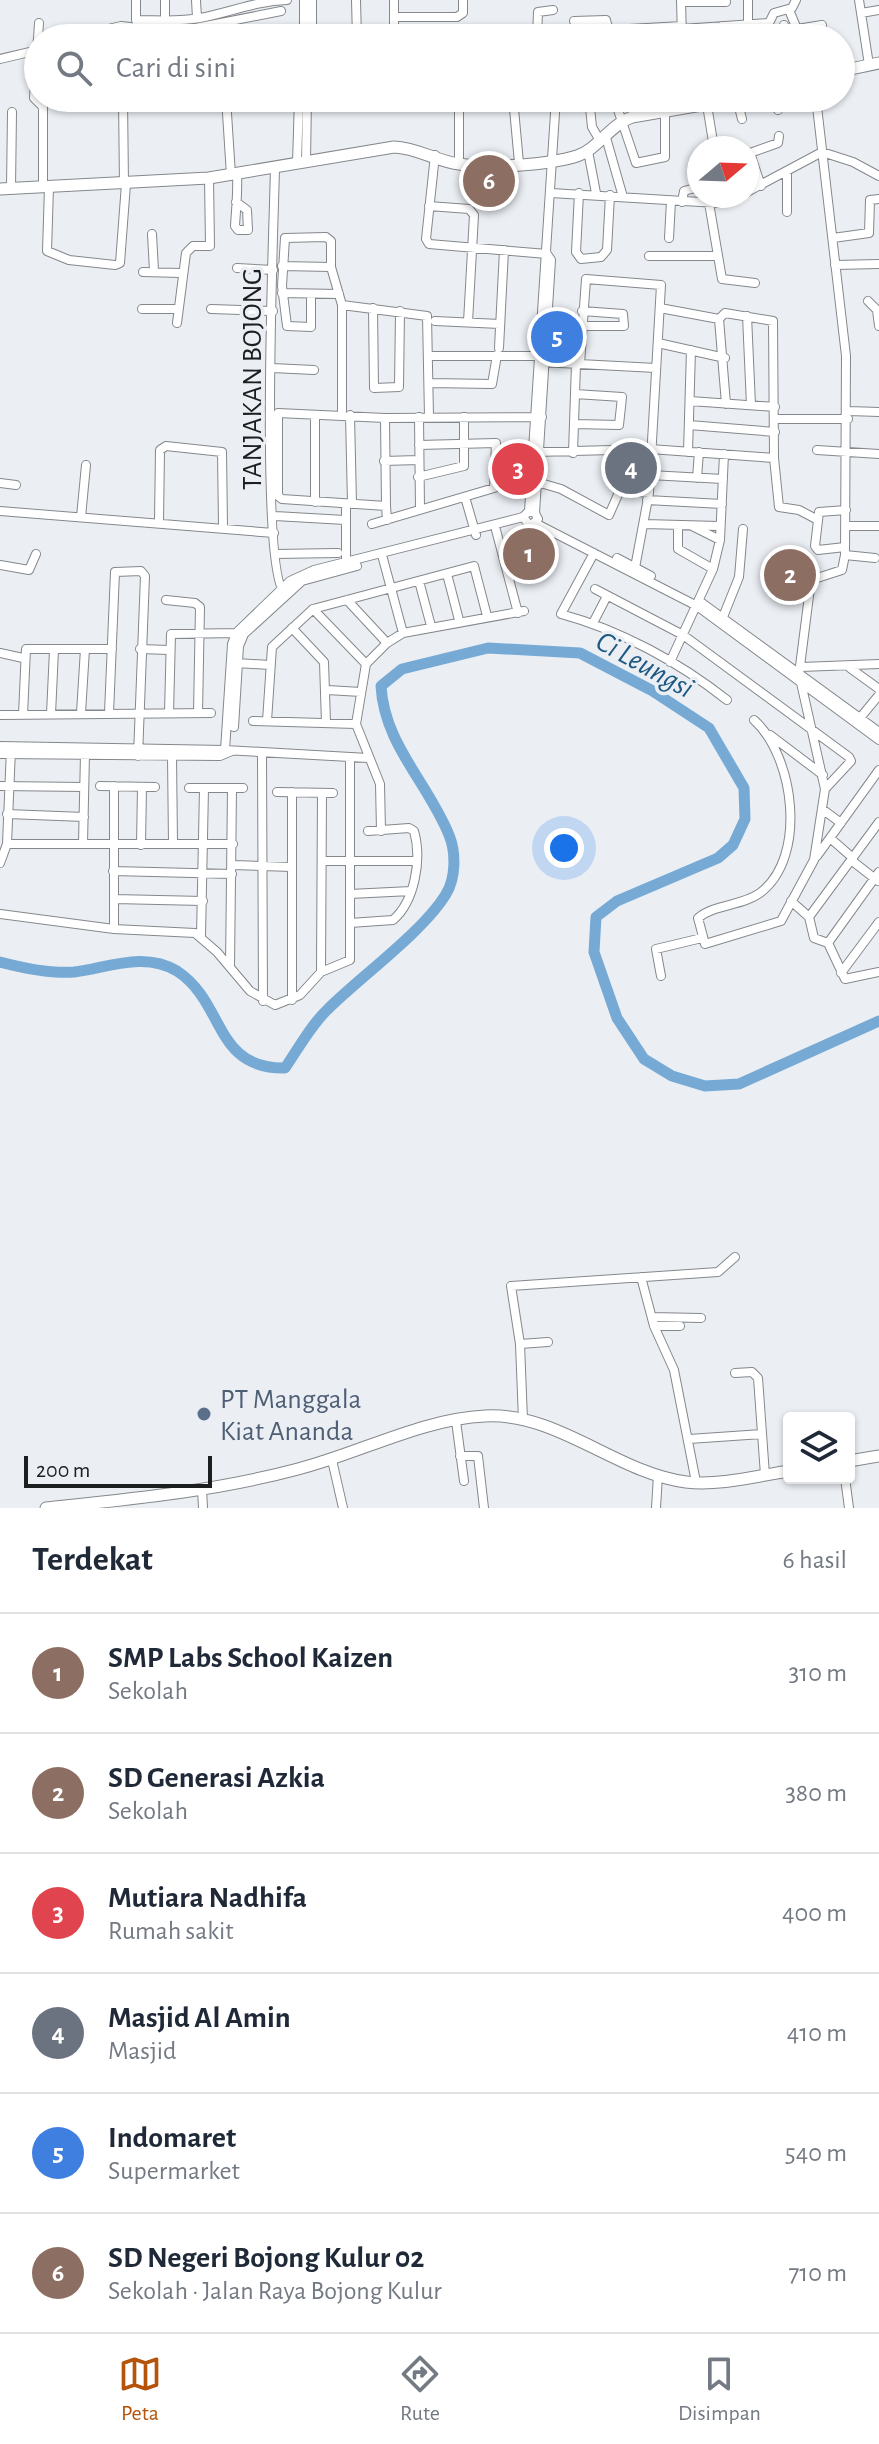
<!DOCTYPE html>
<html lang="id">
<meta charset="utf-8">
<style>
body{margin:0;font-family:"Alegreya Sans",sans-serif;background:#f2f2f3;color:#1f2937}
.controls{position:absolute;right:24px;bottom:24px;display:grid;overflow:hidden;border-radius:8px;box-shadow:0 2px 6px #0004}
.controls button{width:72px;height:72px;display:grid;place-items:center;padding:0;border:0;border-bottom:2px solid #e0e1e3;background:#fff;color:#1f2937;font:40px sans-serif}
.compass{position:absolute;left:687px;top:136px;width:72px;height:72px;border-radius:50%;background:#fff;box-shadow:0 2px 6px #0004;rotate:71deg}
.scale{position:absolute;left:24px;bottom:20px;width:188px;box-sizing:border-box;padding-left:8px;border:4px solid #1c1e1f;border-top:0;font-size:22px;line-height:28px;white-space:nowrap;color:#1c1e1f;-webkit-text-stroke:6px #ebeff4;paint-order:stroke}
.you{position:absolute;left:564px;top:848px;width:28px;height:28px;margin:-20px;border:6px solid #fff;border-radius:50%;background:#1a73e8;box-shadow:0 0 0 12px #1a73e833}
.badge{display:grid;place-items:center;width:52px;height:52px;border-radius:50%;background:#b45309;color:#fff;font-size:26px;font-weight:700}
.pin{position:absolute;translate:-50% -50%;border:4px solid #fff;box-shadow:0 2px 8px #0006}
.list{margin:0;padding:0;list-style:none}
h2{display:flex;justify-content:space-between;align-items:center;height:104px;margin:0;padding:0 32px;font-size:34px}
h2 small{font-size:26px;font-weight:400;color:#747a83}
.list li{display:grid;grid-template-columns:52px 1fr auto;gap:24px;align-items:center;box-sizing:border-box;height:120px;padding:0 32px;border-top:2px solid #e0e1e3}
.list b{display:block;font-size:30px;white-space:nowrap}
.list p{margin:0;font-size:26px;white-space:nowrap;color:#747a83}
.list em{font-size:26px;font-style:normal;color:#747a83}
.icon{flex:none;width:44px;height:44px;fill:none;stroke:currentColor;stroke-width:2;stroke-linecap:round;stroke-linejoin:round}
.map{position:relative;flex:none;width:879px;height:1508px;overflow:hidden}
.search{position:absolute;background:#fff;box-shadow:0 2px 6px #0004;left:24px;right:24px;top:24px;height:88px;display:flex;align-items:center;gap:20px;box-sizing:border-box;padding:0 28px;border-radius:44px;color:#747a83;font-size:30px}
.sheet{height:824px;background:#fff}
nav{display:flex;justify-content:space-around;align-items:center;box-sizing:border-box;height:112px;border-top:2px solid #e0e1e3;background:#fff;font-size:22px;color:#747a83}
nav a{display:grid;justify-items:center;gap:4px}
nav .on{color:#b45309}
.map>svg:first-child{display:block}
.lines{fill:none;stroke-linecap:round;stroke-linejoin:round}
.river{stroke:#76aad5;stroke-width:11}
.minor-casing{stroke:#84888c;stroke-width:10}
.major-casing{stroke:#84888c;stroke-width:13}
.minor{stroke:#fff;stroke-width:8}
.major{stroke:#fff;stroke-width:11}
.service-dot{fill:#5c6f8a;stroke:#ebeff4;stroke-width:3}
.labels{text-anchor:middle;stroke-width:7;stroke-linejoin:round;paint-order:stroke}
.street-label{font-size:28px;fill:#1c1e1f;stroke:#ebeff4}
.service-label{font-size:28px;fill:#4e5e75;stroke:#ebeff4;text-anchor:start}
.water-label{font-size:30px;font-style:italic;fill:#1e5983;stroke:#ebeff4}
</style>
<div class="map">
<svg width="879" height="1508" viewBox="0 0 879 1508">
<rect width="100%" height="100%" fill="#ebeff4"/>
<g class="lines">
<path class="river" d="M 0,962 C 23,968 50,974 74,972 C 107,968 144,951 177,971 C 226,1003 213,1069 285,1068 C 298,1049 311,1025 328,1009 C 360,977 424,931 446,894 C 456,878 456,852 449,835 C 428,783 384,744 381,686 L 402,669 L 488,648 L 580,653 L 651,690 L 709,728 L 744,788 L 745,819 L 733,845 L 718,858 L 617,901 L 596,917 L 594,952 L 617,1018 L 644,1059 L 672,1076 L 705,1086 L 739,1084 L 879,1021"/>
<defs>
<path id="minor" d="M 136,0 L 136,20 C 157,20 179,22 200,18 C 230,12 257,1 287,0
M 196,0 L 197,18
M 356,0 L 357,38
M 394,0 L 394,38
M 681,0 L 682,38
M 748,0 L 748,25
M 859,0 L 869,65
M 681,2 L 726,2
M 789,10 L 797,29 L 822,25
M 861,13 L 879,10
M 394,17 L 457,17 L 463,13 L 463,0
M 165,20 L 165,0
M 574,21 L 606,20 L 611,38
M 39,23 L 34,98 L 43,107 L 43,187
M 784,25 L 785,38
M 682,29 L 769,23 L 774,13 L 792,8 L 796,0
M 611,30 L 682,26
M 70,38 L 121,26 L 175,32 L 281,11
M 304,38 L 304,0
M 312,38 L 312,0
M 537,38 L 538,12 L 553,10
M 722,38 L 722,26
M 0,59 L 38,50
M 123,98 L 124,185
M 226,98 L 231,175
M 513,98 L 519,163
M 589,98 L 592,127 L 599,139
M 614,98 L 636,163 L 665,157 L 665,110
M 775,98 L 778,110
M 737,99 L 742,119
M 707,105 L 714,148
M 605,134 L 623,197
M 588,151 L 596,193
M 435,155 L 426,239 L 429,244 L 547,254
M 306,161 L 307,98
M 297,163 L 299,98
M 459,164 L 459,98
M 275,167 C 274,222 259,572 285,594
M 787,172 L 787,212
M 761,186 L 750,153 L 778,143 L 779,136
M 49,187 L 47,251 L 69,260 L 115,265 L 120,263 L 126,184
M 11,188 L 12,112
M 747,192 L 822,152 L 853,162 L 879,176
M 551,193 L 717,203 L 739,196
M 579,193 L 576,252 L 581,259 L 601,257 L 607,250 L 610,195
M 236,202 L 247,210 L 248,230 L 238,230 L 235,226 C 236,209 238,192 237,174
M 682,202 L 684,191 L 699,187
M 709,203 L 722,279 L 755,283
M 429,206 L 469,209 L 474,215 L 468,322
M 152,234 L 154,271
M 669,238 L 671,201
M 833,238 L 869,233 L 870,200 L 879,199
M 649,256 L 717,256
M 835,265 L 879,264
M 282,266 L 331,267
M 237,268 L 273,270
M 143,272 L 181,273
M 282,293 L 339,294
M 311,294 L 311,327 L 287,326 L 282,286 L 285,238 L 326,237 L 331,241 L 331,267 L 342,305 L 342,414
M 868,301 L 877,310 L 879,326
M 342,305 L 427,316 L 429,417
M 373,308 L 374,388 L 399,387 L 400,311
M 660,308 L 719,319 L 726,404
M 142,309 L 177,309
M 211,309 L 273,311
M 747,316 L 751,405
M 719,319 L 725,313 L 773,321 L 774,458 L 779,507 L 799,510 L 818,520
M 435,321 L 500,324
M 177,323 L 186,253 L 193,246 L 210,246 L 209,178
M 581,326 L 624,326 L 623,314 L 582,311
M 658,343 L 725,358
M 499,348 L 504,250
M 430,356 L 538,356
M 541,362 L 656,368
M 580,364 L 586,279 L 661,285 L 649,493 L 634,573
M 272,368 L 314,370
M 430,383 L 492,384 L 497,355
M 690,401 L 775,407
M 849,411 L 879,412
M 315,415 L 315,502
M 350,415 L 352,504
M 419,417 L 420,509
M 385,418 L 386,506
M 775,419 L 848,419
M 574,424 L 619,425 L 622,397 L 575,394
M 689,425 L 775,432
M 817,450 L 879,454
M 536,452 L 650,449 L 774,458
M 688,452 L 691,350
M 573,453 L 576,364
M 384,461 L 418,460
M 650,475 L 723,479
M 418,477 L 464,466 L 464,417
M 697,478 L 699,452
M 537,482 L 561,489 L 609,515 L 620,490 L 649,493
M 0,483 L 16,485
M 465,497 L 476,535
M 647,500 L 722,504
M 0,511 L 274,533
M 529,511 L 556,98
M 535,513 L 551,260 L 547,254
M 275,516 L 345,520
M 81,517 L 86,465
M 387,520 L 386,506 L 282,499 L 278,496 L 278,413 L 385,418 L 542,417
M 159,522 L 160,450 L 166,446 L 222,452 L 223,526
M 535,523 L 697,606 L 879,740
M 372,524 L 494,488 L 496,443 L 419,445
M 644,524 L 719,526
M 678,525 L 678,549 L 713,569
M 692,526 L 720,540
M 845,526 L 879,526
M 496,530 L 518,613
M 845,547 L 818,550 L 815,546 L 819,512 L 846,510
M 594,553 L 561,614 C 620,630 679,662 727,700
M 275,554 L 338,553
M 382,555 L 403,633
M 845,555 L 875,558
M 617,558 L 651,576
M 0,565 L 29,570 L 36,554
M 346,568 L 346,504
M 447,574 L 459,620
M 419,581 L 431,626
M 595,589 L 683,635 L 849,757 L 851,761 L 825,789
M 166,600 L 195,603 L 200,607 L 198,713
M 347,600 L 387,643
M 702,603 L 879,732
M 313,609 L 366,664
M 723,617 L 739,577 L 743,529
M 593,623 L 607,596
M 292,628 L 324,662 L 326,723
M 140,649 L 169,650
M 0,653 L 23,658
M 670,662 L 713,569 L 720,540 L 724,454
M 237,663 L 270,665
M 801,667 L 879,664
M 850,668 L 879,689
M 327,690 L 361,692
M 81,713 L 85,649
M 109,713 L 115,572 L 141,571 L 145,576 L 138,756
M 169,713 L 171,634 L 236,633
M 51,714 L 54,650
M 0,715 L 211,713
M 23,715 L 26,649 L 112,649
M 860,718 L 879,695
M 754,720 C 794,756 808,857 760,893 C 742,906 715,904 698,918 L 705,944 L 781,921 L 814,860 L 825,789 L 799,674 L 811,580 L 842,570 L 845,555 L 846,356 L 816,98
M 253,721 L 356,724
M 267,721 L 272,647 L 313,609 L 474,566 L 487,616
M 234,727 L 239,646 L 244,634 L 302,581 L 357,566
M 770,735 L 823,775
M 0,746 L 225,750 L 368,758
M 225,750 L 232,644 L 236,633 L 290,581 L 314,570 L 523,517 L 529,511 L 535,513 L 538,519 L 530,526 L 523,517
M 0,754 L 220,756 L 232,751
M 262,754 L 263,1001
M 172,756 L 173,843
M 0,786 L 84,787
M 100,786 L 155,787
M 189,788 L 243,788
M 277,792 L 333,793
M 822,809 L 841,823
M 7,814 L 84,817
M 381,831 L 380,784 L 356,724 L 366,664 L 387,643 L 403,633 L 524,611
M 830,838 L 853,858
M 7,844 L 233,844
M 83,844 L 85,754
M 141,845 L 142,787
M 817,856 L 879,770
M 851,860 L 878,881
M 322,861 L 417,861
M 0,863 L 7,844 L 11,749
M 233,865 L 292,867
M 113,871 L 232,874
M 350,894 L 411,891
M 114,899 L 203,901
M 791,901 L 809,917 L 814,938 L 828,943 L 845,979 L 879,972
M 0,914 L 114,929 L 195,933 L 217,952 L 250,991 L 275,1005 L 300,995 L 321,972 L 350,960 L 350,759
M 809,917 L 879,822
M 350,923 L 393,920 C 415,901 422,859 414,831 L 409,828 L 368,831
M 114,929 L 114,786
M 201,936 L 204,788
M 828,943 L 879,872
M 230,967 L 232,788
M 321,972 L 322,793
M 841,973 L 879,922
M 661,976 L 656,949 L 702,938
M 292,1000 L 292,792
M 641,1277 L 654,1326 L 674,1370 L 696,1482
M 652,1317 L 701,1318
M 654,1326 L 680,1326
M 520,1344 L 548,1342
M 735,1373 L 752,1372 L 758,1378 L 765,1475
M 523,1420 L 520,1344 L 511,1286 L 718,1272 L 735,1257
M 456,1421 L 464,1481
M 689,1439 L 762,1434
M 460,1456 L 478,1456 L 484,1508
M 332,1460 L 343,1508
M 845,1478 L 849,1508
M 202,1489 L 203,1508
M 656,1508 L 658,1475"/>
<path id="major" d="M 841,71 L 879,63
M 0,189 L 209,178 L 394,147 C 418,148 436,161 459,164 C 489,169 548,165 577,156 C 598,149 610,125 632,117 L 742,98
M 849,1461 L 879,1456
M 46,1508 C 131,1499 216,1491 298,1469 C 360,1453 422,1419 485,1416 C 557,1412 617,1473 686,1482 C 718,1486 757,1476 789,1471"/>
</defs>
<use href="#minor" class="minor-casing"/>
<use href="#major" class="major-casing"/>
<use href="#minor" class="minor"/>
<use href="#major" class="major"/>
</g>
<circle class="service-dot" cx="204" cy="1414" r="8"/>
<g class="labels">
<g class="street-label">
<text transform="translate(251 379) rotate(-90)" y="10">TANJAKAN BOJONG</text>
</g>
<g class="service-label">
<text x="220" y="1408">PT Manggala<tspan x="220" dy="32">Kiat Ananda</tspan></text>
</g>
<g class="water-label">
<text transform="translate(645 664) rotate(29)" y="10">Ci Leungsi</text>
</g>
</g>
</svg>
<div class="controls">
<button><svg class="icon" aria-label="layers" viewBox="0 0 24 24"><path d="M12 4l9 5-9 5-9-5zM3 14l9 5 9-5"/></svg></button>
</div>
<svg class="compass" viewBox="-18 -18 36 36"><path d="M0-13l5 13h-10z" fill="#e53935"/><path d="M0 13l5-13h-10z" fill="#747a83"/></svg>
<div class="scale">200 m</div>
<div class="you"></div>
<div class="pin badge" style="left:529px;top:554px;background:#8d6e63">1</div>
<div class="pin badge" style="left:790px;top:575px;background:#8d6e63">2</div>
<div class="pin badge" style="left:518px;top:469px;background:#e0444e">3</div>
<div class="pin badge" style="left:631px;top:468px;background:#6b7280">4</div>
<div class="pin badge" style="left:557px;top:337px;background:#3f7fe0">5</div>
<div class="pin badge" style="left:489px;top:181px;background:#8d6e63">6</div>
<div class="search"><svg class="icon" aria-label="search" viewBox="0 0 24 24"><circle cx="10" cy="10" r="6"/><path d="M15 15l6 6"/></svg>Cari di sini</div>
</div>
<section class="sheet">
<h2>Terdekat<small>6 hasil</small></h2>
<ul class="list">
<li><span class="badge" style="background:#8d6e63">1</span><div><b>SMP Labs School Kaizen</b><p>Sekolah</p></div><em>310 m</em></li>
<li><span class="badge" style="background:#8d6e63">2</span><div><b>SD Generasi Azkia</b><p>Sekolah</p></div><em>380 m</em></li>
<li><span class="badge" style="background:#e0444e">3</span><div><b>Mutiara Nadhifa</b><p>Rumah sakit</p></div><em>400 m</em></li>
<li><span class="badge" style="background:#6b7280">4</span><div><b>Masjid Al Amin</b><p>Masjid</p></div><em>410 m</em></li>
<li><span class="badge" style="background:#3f7fe0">5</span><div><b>Indomaret</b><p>Supermarket</p></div><em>540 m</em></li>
<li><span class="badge" style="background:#8d6e63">6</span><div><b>SD Negeri Bojong Kulur 02</b><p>Sekolah · Jalan Raya Bojong Kulur</p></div><em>710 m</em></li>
</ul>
</section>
<nav>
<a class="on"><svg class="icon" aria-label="map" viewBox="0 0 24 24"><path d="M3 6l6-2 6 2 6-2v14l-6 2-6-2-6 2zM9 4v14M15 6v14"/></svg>Peta</a>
<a><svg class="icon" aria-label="directions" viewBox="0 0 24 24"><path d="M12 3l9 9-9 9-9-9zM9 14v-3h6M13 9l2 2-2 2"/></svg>Rute</a>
<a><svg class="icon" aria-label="saved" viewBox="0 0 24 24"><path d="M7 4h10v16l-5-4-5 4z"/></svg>Disimpan</a>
</nav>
